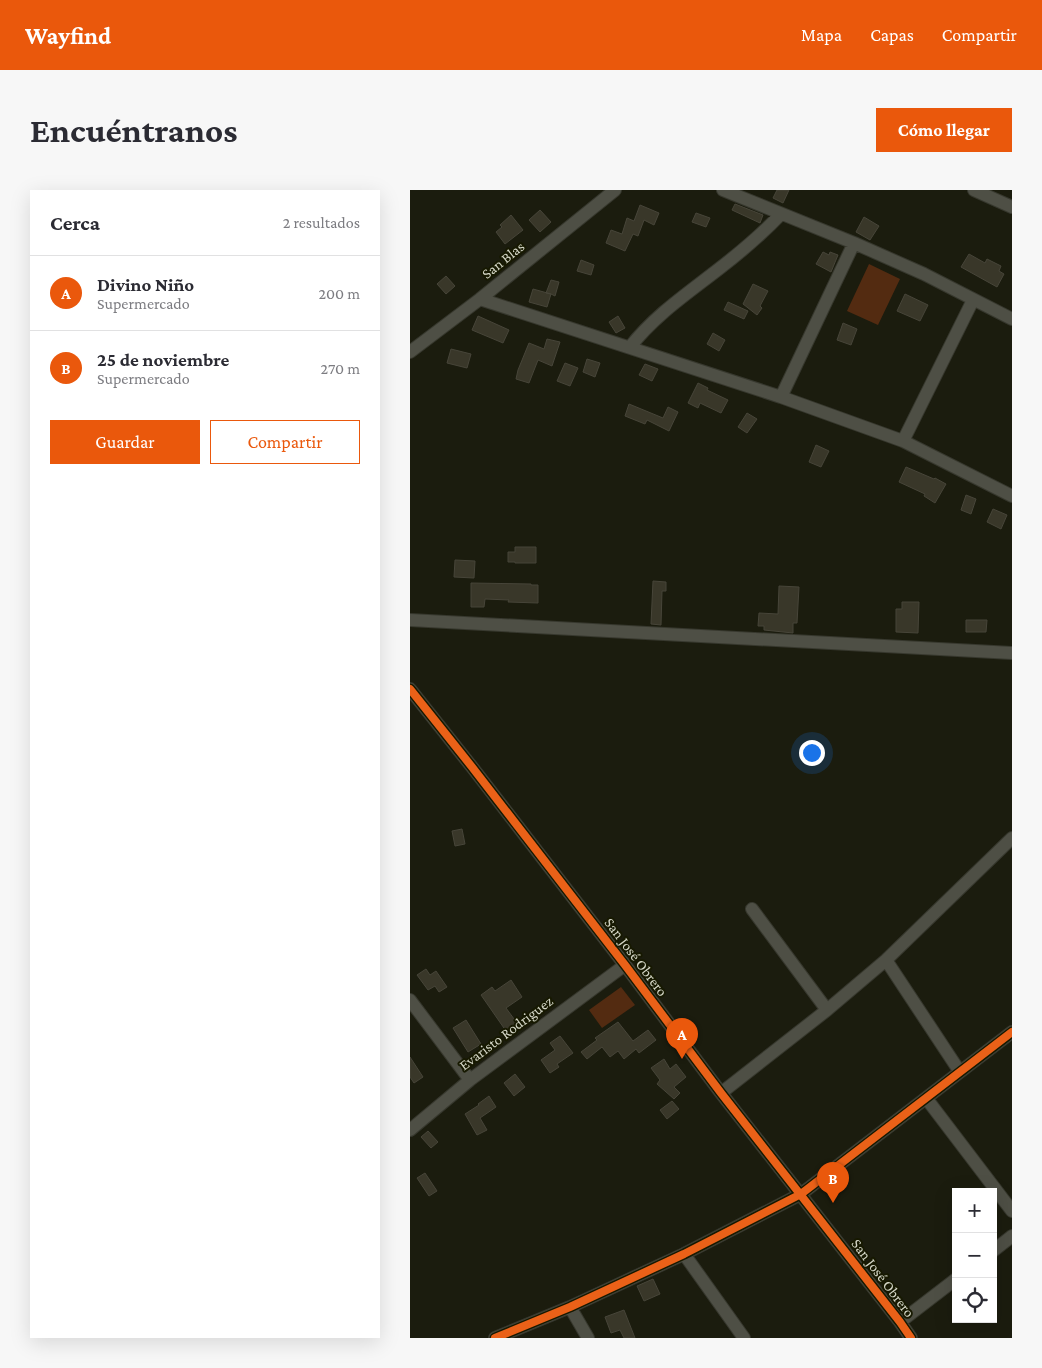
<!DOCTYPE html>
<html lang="es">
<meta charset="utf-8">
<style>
body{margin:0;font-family:"Crimson Pro",serif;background:#f7f7f7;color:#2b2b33}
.controls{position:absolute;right:15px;bottom:15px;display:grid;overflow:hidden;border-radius:0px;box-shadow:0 5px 20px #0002}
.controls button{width:45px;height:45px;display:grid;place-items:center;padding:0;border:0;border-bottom:1px solid #e1e1e2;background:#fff;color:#2b2b33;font:25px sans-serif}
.you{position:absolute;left:401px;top:562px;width:18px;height:18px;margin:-12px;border:4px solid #fff;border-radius:50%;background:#1a73e8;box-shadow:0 0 0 8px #1a73e833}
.badge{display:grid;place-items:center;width:32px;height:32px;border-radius:50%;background:#ea580c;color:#fff;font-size:16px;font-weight:700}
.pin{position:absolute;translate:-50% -41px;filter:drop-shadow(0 1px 2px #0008)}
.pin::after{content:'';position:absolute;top:26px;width:18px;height:15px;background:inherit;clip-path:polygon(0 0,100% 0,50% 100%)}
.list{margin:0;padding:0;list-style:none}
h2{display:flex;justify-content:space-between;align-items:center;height:65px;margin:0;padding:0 20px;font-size:21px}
h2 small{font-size:16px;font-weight:400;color:#7c7c81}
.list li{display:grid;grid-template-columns:32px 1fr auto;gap:15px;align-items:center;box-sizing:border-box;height:75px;padding:0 20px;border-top:1px solid #e1e1e2}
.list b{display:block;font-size:19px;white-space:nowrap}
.list p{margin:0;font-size:16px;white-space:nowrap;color:#7c7c81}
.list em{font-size:16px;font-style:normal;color:#7c7c81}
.actions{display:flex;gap:10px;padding:15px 20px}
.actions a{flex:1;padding:11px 0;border:1px solid #ea580c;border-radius:0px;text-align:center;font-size:18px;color:#ea580c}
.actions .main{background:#ea580c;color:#fff}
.icon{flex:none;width:28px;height:28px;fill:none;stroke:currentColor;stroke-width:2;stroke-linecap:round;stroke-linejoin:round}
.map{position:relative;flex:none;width:602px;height:1148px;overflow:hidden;border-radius:0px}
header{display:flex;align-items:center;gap:30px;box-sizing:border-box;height:70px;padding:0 25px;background:#ea580c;color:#fff}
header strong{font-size:24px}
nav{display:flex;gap:28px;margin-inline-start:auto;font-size:18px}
.intro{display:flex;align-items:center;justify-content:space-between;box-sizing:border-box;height:120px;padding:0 30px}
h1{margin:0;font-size:35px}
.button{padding:12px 22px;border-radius:0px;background:#ea580c;color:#fff;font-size:18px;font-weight:700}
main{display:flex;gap:30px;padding:0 30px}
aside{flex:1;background:#fff;border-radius:0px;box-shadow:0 5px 20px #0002}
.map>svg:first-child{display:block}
.green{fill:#532b11}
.building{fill:#393729;stroke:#474539}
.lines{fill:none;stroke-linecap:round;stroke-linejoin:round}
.street-casing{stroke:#37382e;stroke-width:14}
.street{stroke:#4e4f45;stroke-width:12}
.cycleway-casing{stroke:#171901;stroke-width:11}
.cycleway{stroke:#ea6118;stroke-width:8}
.labels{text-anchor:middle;stroke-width:4;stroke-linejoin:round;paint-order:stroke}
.street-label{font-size:15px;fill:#d4d6c6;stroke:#171901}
</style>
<header>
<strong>Wayfind</strong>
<nav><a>Mapa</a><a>Capas</a><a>Compartir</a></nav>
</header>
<div class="intro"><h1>Encuéntranos</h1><a class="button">Cómo llegar</a></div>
<main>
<aside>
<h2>Cerca<small>2 resultados</small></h2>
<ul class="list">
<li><span class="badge">A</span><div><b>Divino Niño</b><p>Supermercado</p></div><em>200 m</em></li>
<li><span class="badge">B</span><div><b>25 de noviembre</b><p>Supermercado</p></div><em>270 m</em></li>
</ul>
<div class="actions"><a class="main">Guardar</a><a>Compartir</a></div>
</aside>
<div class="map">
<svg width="602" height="1148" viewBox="0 0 602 1148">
<rect width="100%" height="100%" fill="#1b1c0e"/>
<path class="green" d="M 459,74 L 490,89 L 468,135 L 437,121 Z
M 211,797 L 225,815 L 192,838 L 179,820 Z"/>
<path class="building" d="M 367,0 L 379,0 L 373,13 L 363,8 Z
M 325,14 L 353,25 L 350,33 L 322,20 Z
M 230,15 L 249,23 L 244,35 L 234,30 L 228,46 L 223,44 L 215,61 L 196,53 L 201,40 L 212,44 L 217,28 L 224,31 Z
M 130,20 L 141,32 L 130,42 L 119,30 Z
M 286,23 L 300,28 L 296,37 L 282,32 Z
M 101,25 L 113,40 L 95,54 L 86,42 L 92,37 L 90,35 Z
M 454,27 L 469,36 L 460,50 L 446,42 Z
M 413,62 L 419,65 L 420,62 L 428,65 L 421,82 L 406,74 Z
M 559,64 L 575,73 L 577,69 L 591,76 L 589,81 L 594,84 L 587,97 L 551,77 Z
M 171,70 L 184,75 L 181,85 L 167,81 Z
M 36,86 L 45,96 L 36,104 L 27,94 Z
M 141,90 L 149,92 L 145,106 L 141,104 L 137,117 L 119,112 L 123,99 L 141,104 L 136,103 Z
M 343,94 L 358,101 L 350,116 L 352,118 L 347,125 L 333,114 Z
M 495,104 L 518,115 L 510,131 L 487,121 Z
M 318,112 L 338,121 L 334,129 L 314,120 Z
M 68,126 L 99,140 L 93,153 L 62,140 Z
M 208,126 L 215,138 L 206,143 L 199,132 Z
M 433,133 L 447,139 L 441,155 L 427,150 Z
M 303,143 L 315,150 L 309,161 L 297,154 Z
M 137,149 L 150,152 L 142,176 L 128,170 L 119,193 L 106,189 L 108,180 L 119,153 L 134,159 Z
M 41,159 L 61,164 L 57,178 L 37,173 Z
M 177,169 L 190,173 L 185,187 L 173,182 Z
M 155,173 L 168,178 L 160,196 L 147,191 Z
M 235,174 L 248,179 L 242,191 L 229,185 Z
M 288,193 L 298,198 L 297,200 L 318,210 L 311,223 L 290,213 L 288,218 L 278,213 Z
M 219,214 L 253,228 L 258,217 L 268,222 L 259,241 L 237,230 L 235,234 L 215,226 Z
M 337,223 L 347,229 L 337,243 L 328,237 Z
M 406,255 L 419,261 L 411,277 L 399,272 Z
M 496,277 L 524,289 L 525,288 L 536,294 L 525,313 L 514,306 L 515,304 L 489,292 Z
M 556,305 L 566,309 L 561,324 L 551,320 Z
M 583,319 L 597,325 L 591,339 L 577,332 Z
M 105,357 L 126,357 L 126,373 L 105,373 L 105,372 L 98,372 L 98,362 L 105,362 Z
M 45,370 L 65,371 L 64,388 L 44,387 Z
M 243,391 L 256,392 L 256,401 L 252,401 L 251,435 L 241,434 Z
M 61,393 L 121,394 L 121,395 L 128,395 L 128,413 L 98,412 L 99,410 L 75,409 L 74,417 L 61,417 Z
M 369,396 L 389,397 L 387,433 L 383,433 L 383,443 L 354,440 L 354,436 L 348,436 L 349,423 L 368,424 Z
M 492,412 L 509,412 L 508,443 L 486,442 L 486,419 L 492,419 Z
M 556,430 L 577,430 L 576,442 L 556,442 Z
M 52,639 L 55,654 L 45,656 L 42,641 Z
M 16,779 L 20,785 L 26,781 L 37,797 L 29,802 L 25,796 L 18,800 L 7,785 Z
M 101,790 L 112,807 L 96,818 L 107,833 L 96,841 L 71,805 L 82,797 L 85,801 Z
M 56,830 L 71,854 L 58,862 L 43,838 Z
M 208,832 L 223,851 L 238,840 L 246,850 L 229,863 L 226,859 L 214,869 L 208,861 L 200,867 L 192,857 L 177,869 L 171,862 L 187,850 L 185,848 Z
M 150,846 L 163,863 L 147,874 L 149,877 L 140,883 L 131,870 L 145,860 L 140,853 Z
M 0,867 L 13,887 L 4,893 L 0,887 Z
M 254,869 L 260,879 L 266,874 L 276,887 L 264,897 L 270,903 L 264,909 L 247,894 L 250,890 L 241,878 Z
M 105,884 L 115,897 L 104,906 L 94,893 Z
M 79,906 L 86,917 L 70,928 L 77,940 L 67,945 L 55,924 L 69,915 L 68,914 Z
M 262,911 L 269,919 L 257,929 L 250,920 Z
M 18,941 L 28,952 L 21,958 L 11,947 Z
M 15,983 L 27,1001 L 19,1006 L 7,988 Z
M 243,1089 L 250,1104 L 234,1111 L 227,1096 Z
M 214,1120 L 225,1148 L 214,1148 L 210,1140 L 201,1143 L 195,1127 Z"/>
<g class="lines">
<defs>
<path id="street" d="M 313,0 L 444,53 L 514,84 L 602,129
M 564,0 L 602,17
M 70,109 L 371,207 L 493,251 L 602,306
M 220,157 C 245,125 278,103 310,78 C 332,61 352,44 371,24
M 0,162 L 70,109 L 205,0
M 371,207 L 444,53
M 493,251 L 563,110
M 0,430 L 602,463
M 0,499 L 62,577 L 215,775 L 311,903 L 490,1132 L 501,1148
M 342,719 L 417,820
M 476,770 L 550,882
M 0,810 L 60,890
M 311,903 L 417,820 L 476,770 L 602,648
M 516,908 L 602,1021
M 0,940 L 60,890 L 215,775
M 583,1061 L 602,1046
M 274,1064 L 334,1148
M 160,1117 L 178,1148
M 490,1132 L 546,1089
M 85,1148 L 160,1117 L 274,1064 L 391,1004 L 602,842"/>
</defs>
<use href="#street" class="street-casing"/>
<use href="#street" class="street"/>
<defs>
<path id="cycleway" d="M 0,499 L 62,577 L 215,775 L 311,903 L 490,1132 L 501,1148
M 85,1148 L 160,1117 L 274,1064 L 391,1004 L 602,842"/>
</defs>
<use href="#cycleway" class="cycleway-casing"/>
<use href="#cycleway" class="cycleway"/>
</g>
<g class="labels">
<g class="street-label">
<text transform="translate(93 70) rotate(-39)" y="5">San Blas</text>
<text transform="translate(226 767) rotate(53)" y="5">San José Obrero</text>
<text transform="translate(96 843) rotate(-37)" y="5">Evaristo Rodriguez</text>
<text transform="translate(473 1088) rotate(53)" y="5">San José Obrero</text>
</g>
</g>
</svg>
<div class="controls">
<button>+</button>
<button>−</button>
<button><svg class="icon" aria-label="locate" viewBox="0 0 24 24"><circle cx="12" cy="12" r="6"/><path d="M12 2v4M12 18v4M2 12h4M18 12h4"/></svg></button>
</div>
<div class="you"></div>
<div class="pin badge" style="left:272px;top:869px">A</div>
<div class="pin badge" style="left:423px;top:1013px">B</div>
</div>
</main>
